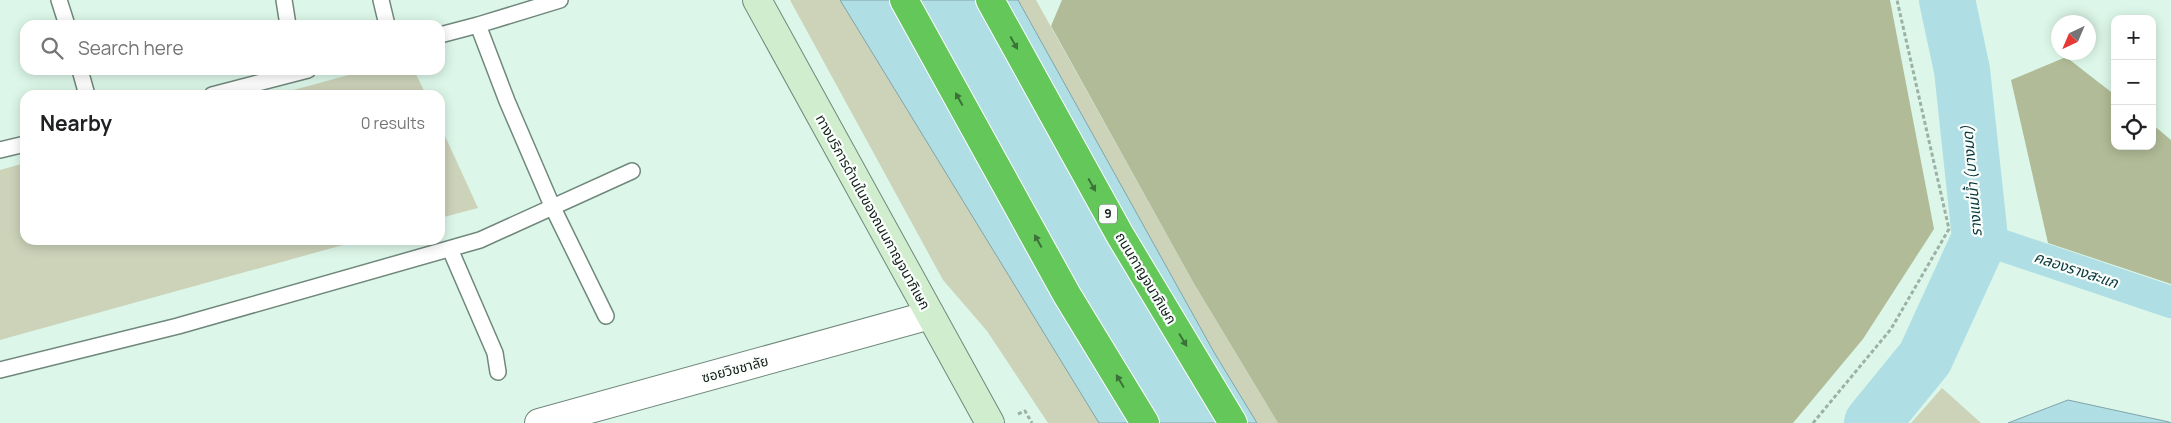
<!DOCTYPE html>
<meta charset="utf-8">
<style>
body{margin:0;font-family:Manrope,"Noto Sans Thai",sans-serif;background:#f6f6f6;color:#202124}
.controls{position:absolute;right:15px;top:15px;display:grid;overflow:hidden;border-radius:10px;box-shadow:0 2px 12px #0003}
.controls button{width:45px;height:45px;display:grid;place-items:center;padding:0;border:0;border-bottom:1px solid #e0e0e0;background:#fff;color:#202124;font:25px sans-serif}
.compass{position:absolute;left:2051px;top:15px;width:45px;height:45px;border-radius:50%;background:#fff;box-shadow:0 2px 12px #0003;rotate:224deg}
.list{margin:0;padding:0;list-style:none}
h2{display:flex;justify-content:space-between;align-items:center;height:65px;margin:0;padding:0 20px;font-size:21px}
h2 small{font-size:16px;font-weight:400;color:#757577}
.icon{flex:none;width:28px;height:28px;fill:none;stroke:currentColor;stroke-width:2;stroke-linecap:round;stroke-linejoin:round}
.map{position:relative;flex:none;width:2171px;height:423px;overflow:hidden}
.search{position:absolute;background:#fff;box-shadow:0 2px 12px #0003;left:20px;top:20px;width:425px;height:55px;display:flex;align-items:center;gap:12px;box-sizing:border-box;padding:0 18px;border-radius:15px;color:#757577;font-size:19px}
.panel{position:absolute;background:#fff;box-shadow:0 2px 12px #0003;left:20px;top:90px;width:425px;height:155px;border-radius:15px}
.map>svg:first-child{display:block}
.green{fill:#ccd3b9}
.forest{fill:#b1bb97}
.water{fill:#afdee5;stroke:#80a4a8}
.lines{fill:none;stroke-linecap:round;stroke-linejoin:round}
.canal{stroke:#afdee5;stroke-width:32}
.river{stroke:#afdee5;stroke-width:56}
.lane-casing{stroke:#70887c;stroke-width:18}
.street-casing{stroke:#70887c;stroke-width:30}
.secondary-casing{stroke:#70887c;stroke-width:30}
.highway-casing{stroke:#fff;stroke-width:30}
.path{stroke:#9cb1a6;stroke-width:3;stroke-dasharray:4 2.5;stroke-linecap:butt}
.lane{stroke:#fff;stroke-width:15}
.street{stroke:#fff;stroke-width:28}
.secondary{stroke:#d0eecd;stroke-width:28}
.highway{stroke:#63c859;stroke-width:28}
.oneway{fill:#3c7239}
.labels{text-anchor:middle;stroke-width:4.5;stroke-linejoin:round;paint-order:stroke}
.shield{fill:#f9fefb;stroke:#59605d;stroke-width:1}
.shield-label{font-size:12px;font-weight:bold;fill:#141d19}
.street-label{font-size:14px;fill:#141d19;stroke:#f9fefb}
.water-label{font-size:15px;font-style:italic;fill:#08363c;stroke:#f9fefb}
</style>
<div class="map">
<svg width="2171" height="423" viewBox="0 0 2171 423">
<rect width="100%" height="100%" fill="#dcf7e9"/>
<path class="green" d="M 790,0 L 1036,0 L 1193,282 L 1278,423 L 1048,423 L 987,331 L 943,280 Z
M 367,70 L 414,70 L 426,95 L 275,95 Z
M 440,125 L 478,208 L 440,218 Z
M 25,163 L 25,240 L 361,240 L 0,340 L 0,170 Z
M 1942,388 L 1981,423 L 1911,423 Z"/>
<path class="forest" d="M 1062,0 L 1890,0 L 1934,229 L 1863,339 L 1793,423 L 1278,423 L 1193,282 L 1051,26 Z
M 2066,57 L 2115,95 L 2115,146 L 2152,146 L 2152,124 L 2171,140 L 2171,284 L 2048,243 L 2011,80 Z"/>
<path class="water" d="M 840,0 L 1018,0 L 1215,354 L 1257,423 L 1099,423 Z
M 2068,400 L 2169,422 L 2171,423 L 2008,423 Z"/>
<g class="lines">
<path class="canal" d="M 1980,238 L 2171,302"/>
<path class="river" d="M 1872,423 L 1925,358 L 1980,238 L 1962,70 L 1947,0"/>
<defs>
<path id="lane" d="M 59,0 L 67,25
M 284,0 L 288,25
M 381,0 L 387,25
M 560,0 L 478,25 L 507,101 L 553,208 L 606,316
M 440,35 L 478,25
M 80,70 L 87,95
M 212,95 L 308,70
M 0,150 L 25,144
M 450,249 L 495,353 L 498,372
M 0,370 L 178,326 L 480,240 L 632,171"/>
<path id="street" d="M 539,423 L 930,315"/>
<path id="secondary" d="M 757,0 L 990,423"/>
<path id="highway" d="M 904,0 L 1067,295 L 1145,423
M 990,0 L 1120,235 L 1233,423"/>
</defs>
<use href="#lane" class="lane-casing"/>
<use href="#street" class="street-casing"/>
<use href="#secondary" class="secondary-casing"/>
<use href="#highway" class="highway-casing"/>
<path class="path" d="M 1018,414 L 1025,411 L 1032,423
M 1813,423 L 1891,329 L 1949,229 L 1897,0"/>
<use href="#lane" class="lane"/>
<use href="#street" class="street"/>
<use href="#secondary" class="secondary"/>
<use href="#highway" class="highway"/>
</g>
<defs><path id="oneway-solid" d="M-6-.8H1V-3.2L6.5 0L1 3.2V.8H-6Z" transform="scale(1.25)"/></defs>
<g class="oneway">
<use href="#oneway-solid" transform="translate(1014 43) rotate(61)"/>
<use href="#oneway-solid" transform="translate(959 99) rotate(-119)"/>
<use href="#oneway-solid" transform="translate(1092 185) rotate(61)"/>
<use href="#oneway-solid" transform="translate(1038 241) rotate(-119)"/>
<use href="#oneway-solid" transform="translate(1183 340) rotate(59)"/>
<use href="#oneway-solid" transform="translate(1120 381) rotate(-121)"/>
</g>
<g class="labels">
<rect class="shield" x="1099" y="204.5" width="18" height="19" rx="4"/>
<g class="shield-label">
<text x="1108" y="218">9</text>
</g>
<g class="street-label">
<text transform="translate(873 212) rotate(61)" y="5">ทางบริการด้านในของถนนกาญจนาภิเษก</text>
<text transform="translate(1146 278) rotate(59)" y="5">ถนนกาญจนาภิเษก</text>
<text transform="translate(735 369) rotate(-15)" y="5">ซอยวิชชาลัย</text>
</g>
<g class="water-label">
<text transform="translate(1972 181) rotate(-95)" y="5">รางแม่น้ำ (บางมด)</text>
<text transform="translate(2076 270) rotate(18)" y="5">คลองรางสะแก</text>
</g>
</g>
</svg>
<div class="controls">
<button>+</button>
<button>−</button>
<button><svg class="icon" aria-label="locate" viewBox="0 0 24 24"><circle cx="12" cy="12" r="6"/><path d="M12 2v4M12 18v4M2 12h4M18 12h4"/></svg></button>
</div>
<svg class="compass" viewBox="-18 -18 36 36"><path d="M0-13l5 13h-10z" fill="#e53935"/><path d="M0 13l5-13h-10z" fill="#757577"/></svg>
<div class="search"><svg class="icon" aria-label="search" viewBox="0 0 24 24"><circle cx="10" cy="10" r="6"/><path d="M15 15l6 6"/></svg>Search here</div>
<section class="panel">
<h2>Nearby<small>0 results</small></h2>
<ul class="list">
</ul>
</section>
</div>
